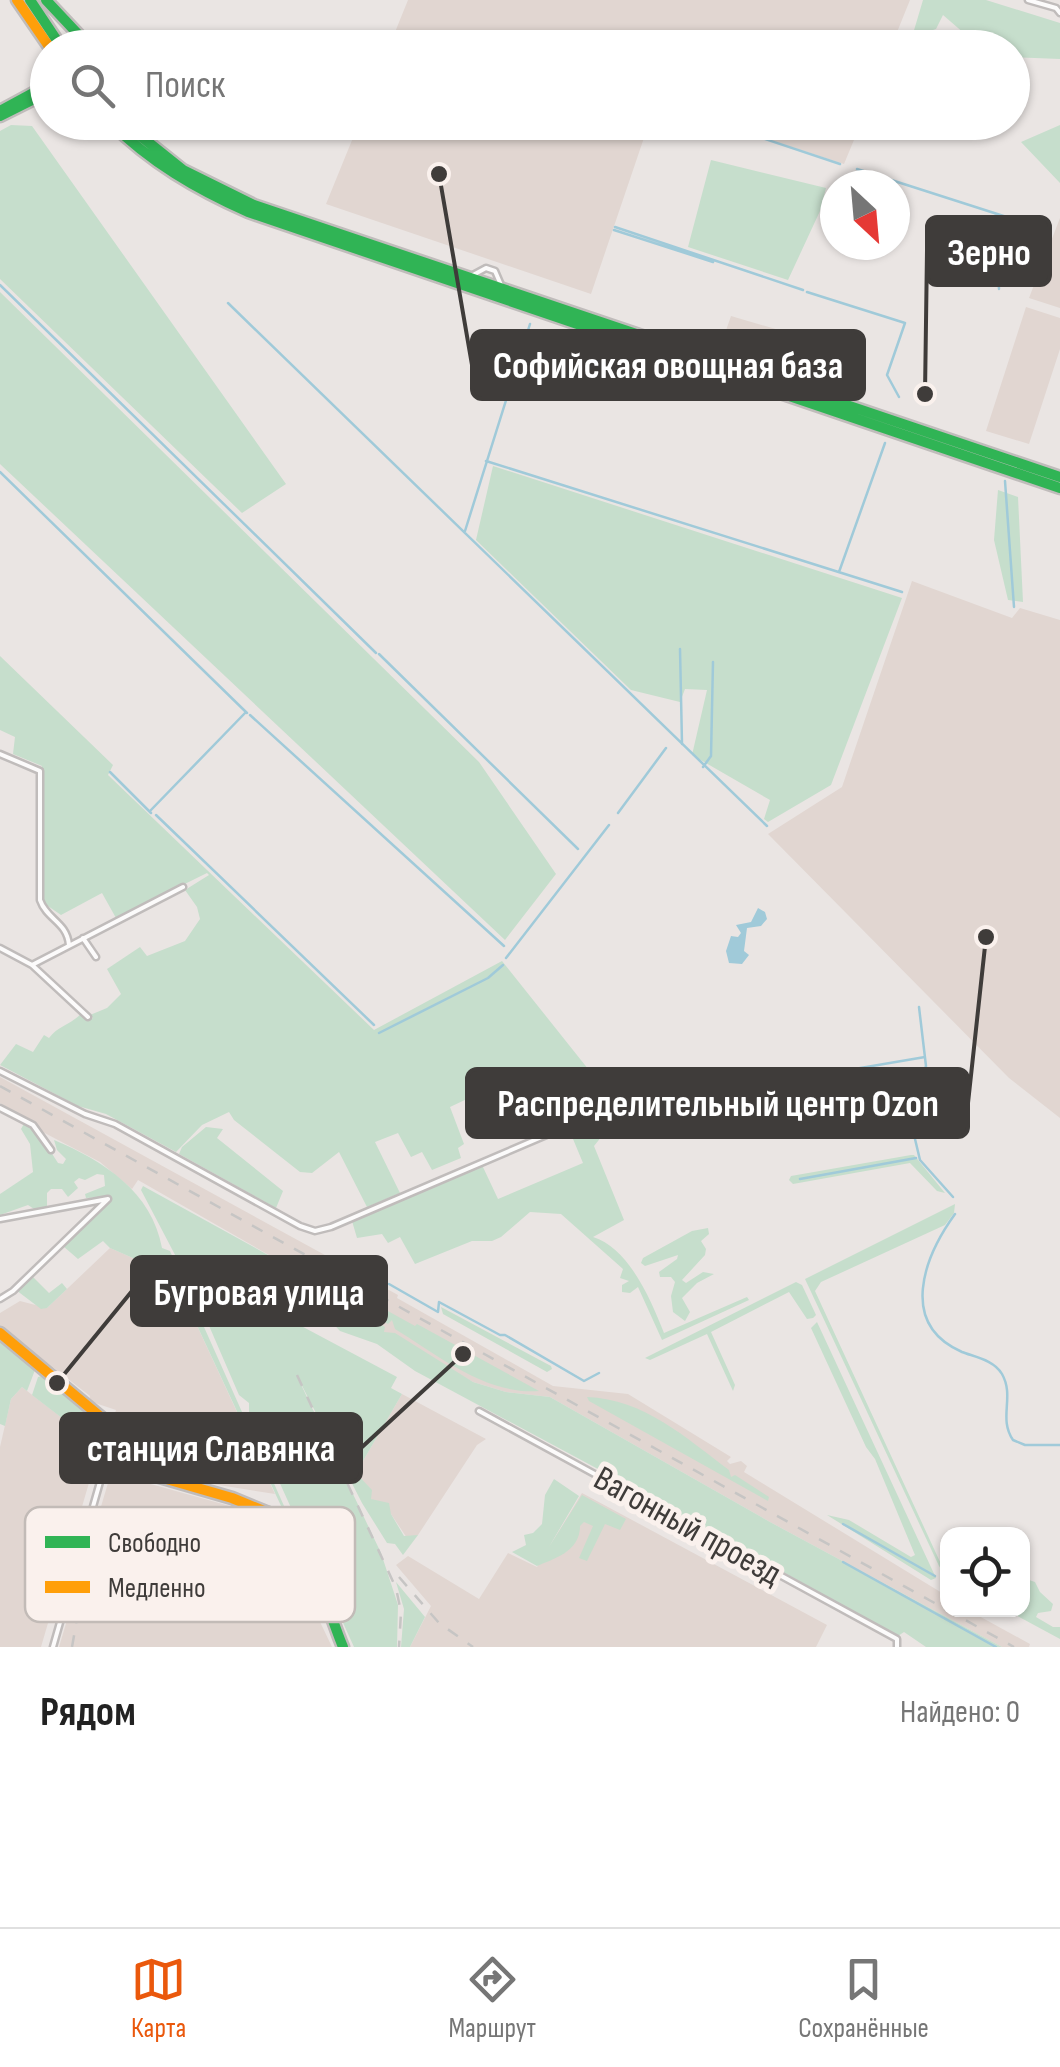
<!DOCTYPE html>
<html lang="ru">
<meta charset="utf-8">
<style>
body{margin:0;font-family:"Sofia Sans Condensed",sans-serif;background:#f2f2f2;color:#222}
.controls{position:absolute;right:30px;bottom:30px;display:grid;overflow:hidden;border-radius:20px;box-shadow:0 2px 8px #0004}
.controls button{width:90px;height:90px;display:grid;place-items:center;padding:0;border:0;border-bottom:2px solid #e0e0e0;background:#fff;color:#222;font:50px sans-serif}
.compass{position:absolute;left:820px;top:170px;width:90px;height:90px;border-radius:50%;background:#fff;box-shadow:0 2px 8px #0004;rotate:154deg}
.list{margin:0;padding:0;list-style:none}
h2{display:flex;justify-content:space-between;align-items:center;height:130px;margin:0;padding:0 40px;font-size:42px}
h2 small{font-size:32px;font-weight:400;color:#767676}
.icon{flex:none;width:55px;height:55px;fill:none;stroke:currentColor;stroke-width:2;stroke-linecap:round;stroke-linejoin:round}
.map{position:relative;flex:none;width:1060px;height:1647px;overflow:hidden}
.search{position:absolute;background:#fff;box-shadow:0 2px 8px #0004;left:30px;right:30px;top:30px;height:110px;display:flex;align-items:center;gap:25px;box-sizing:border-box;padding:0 35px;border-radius:55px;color:#767676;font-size:38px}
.sheet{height:280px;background:#fff}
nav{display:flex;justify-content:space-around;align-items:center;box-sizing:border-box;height:140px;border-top:2px solid #e0e0e0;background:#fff;font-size:28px;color:#767676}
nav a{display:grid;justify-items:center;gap:5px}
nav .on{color:#ea580c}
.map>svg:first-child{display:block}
.built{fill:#e1d6d1}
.green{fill:#c6decc}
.water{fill:#a0cad9}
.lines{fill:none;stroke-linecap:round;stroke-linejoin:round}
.stream{stroke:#a0cad9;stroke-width:2.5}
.street-casing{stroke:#c0bcbb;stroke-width:9}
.fast-casing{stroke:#c0bcbb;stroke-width:15}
.slow-casing{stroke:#c0bcbb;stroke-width:15}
.street{stroke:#fcfbfb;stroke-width:4}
.fast{stroke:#30b455;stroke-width:10}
.slow{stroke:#ff9f0a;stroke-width:10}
.rail{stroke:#c6c5c4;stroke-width:2.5;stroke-dasharray:12 12;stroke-linecap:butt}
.labels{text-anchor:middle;stroke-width:10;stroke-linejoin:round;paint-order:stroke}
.street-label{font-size:35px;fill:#3f3c3a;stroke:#faf1ed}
.key{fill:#faf1ed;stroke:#c2bbb7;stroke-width:2.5}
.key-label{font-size:28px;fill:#3f3c3a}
.leader{fill:none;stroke:#3f3c3a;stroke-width:4}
.callout-dot{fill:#3f3c3a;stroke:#faf1ed;stroke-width:4}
.callout{fill:#3f3c3a;stroke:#3f3c3a;stroke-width:4}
.callout-label{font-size:38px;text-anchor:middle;font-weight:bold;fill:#fff}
</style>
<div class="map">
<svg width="1060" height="1647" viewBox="0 0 1060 1647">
<rect width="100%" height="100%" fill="#eae5e3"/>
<path class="built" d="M 408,0 L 910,0 L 891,47 L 389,47 Z
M 359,123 L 359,122 L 649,123 L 591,294 L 326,204 Z
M 718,123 L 861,122 L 861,123 L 844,164 Z
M 1060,218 L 1060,308 L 1029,298 Z
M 1026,307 L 1060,318 L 1060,349 L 1029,444 L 986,431 Z
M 731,316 L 779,330 L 771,354 L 723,339 Z
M 912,581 L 1012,618 L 1020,608 L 1060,620 L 1060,1118 L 1009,1078 L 768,834 L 842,787 Z
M 0,1077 L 398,1295 L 397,1298 L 553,1386 L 628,1394 L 731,1457 L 727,1461 L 730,1464 L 741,1461 L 747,1466 L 744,1472 L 947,1596 L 948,1610 L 968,1610 L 1030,1644 L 1029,1647 L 1002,1647 L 770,1522 L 550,1397 L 506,1392 L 473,1382 L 391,1338 L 297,1271 L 138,1180 L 132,1189 L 100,1162 L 37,1129 L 33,1122 L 0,1103 Z
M 110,1248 L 174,1276 L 275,1494 L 194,1481 L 125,1458 L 129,1446 L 122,1441 L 126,1425 L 114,1417 L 116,1410 L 89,1401 L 90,1396 L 0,1326 L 0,1313 L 20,1301 L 47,1308 Z
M 22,1387 L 93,1442 L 92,1449 L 98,1452 L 41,1647 L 0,1647 L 0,1447 L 11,1399 Z
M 402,1394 L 486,1439 L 477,1445 L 418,1535 L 407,1538 L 391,1514 L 371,1499 L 371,1490 L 356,1473 Z
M 111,1473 L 262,1515 L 281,1534 L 309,1597 L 314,1599 L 312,1605 L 332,1647 L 59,1647 Z
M 582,1493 L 827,1625 L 816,1647 L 410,1647 L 431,1606 L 396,1565 L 408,1556 L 479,1599 L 508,1553 L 537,1567 Z"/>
<path class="green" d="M 923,0 L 986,0 L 1060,23 L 1060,59 L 1013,57 L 1012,48 L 980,47 L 943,15 L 936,29 L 912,37 Z
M 11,125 L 32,126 L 286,484 L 242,513 L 0,279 L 0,131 Z
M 1060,125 L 1060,183 L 1021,142 Z
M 711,160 L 826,188 L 820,211 L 788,280 L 688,247 Z
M 0,292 L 479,762 L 556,874 L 505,940 L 0,464 Z
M 493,466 L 902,598 L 831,785 L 768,822 L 764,819 L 770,800 L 692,755 L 707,690 L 685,689 L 680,702 L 631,690 L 476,540 Z
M 998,490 L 1018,497 L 1023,602 L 1008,600 L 994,540 Z
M 0,656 L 113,765 L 108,775 L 374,1030 L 502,961 L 616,1104 L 528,1140 L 511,1102 L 478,1116 L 469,1098 L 450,1107 L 464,1144 L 458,1148 L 461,1158 L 432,1170 L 422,1152 L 411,1157 L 398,1133 L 375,1142 L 400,1193 L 367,1207 L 339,1152 L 312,1173 L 300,1172 L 234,1120 L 229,1112 L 202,1125 L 176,1152 L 106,1114 L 78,1106 L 0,1065 L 16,1044 L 33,1052 L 44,1035 L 49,1038 C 58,1026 70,1025 81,1014 L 90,1020 L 93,1018 L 90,1015 L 107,1008 L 121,994 L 107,969 L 140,947 L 147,956 L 185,941 L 200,919 L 197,907 L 185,890 L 209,875 L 207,873 L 116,918 L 102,893 L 61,915 L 45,904 L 42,891 L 42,766 L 13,754 L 15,737 L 0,730 Z
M 619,1107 L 633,1117 L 632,1123 L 610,1126 L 594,1146 L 624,1220 L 593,1237 C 629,1248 651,1300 664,1333 L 747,1297 L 749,1300 L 662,1340 L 638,1287 L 630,1293 L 622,1292 L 622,1285 L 629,1281 L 620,1278 L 623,1269 L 561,1214 L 530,1212 L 501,1237 L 492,1241 L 472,1241 L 415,1264 L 400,1237 L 388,1243 L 382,1234 L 357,1238 L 352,1221 L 482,1165 L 498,1199 L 583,1163 L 568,1127 Z
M 25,1122 L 36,1129 L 58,1163 L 63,1164 L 66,1159 L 57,1150 L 54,1140 C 104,1161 152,1192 162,1248 L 170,1251 L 297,1535 L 280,1513 L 266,1505 L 282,1508 L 174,1276 L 110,1248 L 103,1241 L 78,1259 L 63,1246 L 91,1220 L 97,1204 L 104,1201 L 105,1197 L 86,1198 L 85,1194 L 105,1186 L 104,1175 L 97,1174 L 85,1180 L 79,1178 L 74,1182 L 78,1188 L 68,1197 L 62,1189 L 51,1189 L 47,1193 L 47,1207 L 34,1209 L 28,1205 L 0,1215 L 0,1194 L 33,1172 L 30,1144 L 21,1129 Z
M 206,1127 L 223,1129 L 217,1138 L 283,1191 L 276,1208 L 179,1154 L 182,1147 Z
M 911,1155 L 914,1155 L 945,1193 L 937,1191 L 910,1163 L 793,1184 L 789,1180 L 791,1176 Z
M 143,1186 L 297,1271 L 385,1327 L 384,1332 L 395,1333 L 473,1382 L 506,1392 L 550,1397 L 770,1522 L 1002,1647 L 926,1647 L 904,1632 L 898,1636 L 668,1508 L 668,1504 L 655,1496 L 652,1498 L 415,1371 L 377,1344 L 340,1331 L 308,1297 L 295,1294 L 285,1304 L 285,1313 L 290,1320 L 397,1377 L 391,1388 L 402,1394 L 356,1473 L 372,1490 L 371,1499 L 389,1503 L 391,1514 L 404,1536 L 418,1535 L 403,1555 L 395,1544 L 387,1543 L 362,1503 L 296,1374 L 381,1553 L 398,1605 L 397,1647 L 354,1647 L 249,1415 L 249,1403 L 239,1395 L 194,1291 L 141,1190 Z
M 955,1204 L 954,1213 L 945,1225 L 821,1282 L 815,1291 L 947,1577 L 939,1566 L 805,1279 Z
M 708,1228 L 709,1234 L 701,1241 L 706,1249 L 705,1255 L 682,1280 L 686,1283 L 703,1272 L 714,1274 L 697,1283 L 682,1298 L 690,1312 L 685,1321 L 673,1312 L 671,1296 L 675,1282 L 671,1277 L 660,1277 L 659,1272 L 677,1259 L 678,1255 L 645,1266 L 641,1263 L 643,1258 L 692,1231 Z
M 299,1262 L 415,1326 L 417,1324 L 539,1391 C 486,1395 439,1356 395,1329 L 392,1320 L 388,1324 L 349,1299 L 350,1295 Z
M 31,1275 L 49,1293 L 62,1283 L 67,1289 L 47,1308 L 41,1309 L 16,1290 Z
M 796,1282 L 802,1285 L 816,1315 L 813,1318 L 807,1319 L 789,1292 L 711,1332 L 735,1385 L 733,1391 L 707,1334 L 650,1360 L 645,1358 Z
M 441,1307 L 551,1366 L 552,1369 L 547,1372 L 443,1314 Z
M 817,1322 L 936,1578 L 931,1580 L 827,1515 L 849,1520 L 911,1557 L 915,1555 L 875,1459 L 866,1447 L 811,1328 Z
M 0,1338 L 35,1370 L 27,1391 L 22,1387 L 11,1399 L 5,1426 L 0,1424 Z
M 45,1375 L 106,1424 L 103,1446 L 98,1452 L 92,1449 L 93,1442 L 32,1395 L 38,1377 Z
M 587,1397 C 644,1399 686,1438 729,1470 L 731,1477 L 735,1475 L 769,1497 L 768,1501 L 589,1401 Z
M 554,1479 L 579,1496 L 549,1547 L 582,1495 L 626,1519 L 620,1530 L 605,1524 L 587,1561 L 579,1558 L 593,1526 L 584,1522 L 580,1526 C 580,1552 553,1559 537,1566 L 512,1552 L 526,1545 L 524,1535 L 533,1533 L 542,1524 L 545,1495 Z
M 1023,1578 L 1035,1582 L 1040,1592 L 1053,1604 L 1051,1611 L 1038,1613 L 1036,1617 L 1053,1627 L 1060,1627 L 1060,1639 L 1006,1610 L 1027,1608 L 1023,1601 Z
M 396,1582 L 425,1617 L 410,1647 L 401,1647 L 404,1609 Z"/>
<path class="water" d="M 758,908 L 765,912 L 767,919 L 761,926 L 747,928 L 744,951 L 749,955 L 742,964 L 729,963 L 726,951 L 731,936 L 738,937 L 741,933 L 736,925 L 751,922 Z"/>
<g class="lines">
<path class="stream" d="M 714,122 L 840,164
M 314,125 L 344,135
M 857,169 L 1016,220
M 995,216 L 999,289
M 615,227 L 803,290
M 614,230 L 713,262
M 0,285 L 376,653
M 807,292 L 905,323 L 887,375 L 899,397
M 228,303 L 767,826
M 486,461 L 902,592
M 0,472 L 247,713
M 1005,481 L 1014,607
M 465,531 L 530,324
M 839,572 L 885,443
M 680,649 L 682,744
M 379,654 L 578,849
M 250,715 L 504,946
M 703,767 L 711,756 L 713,662
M 110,772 L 151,813
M 150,811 L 246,712
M 618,813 L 666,748
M 156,815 L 374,1025
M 506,958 L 609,825
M 919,1007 L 926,1066 L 917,1094 L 915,1139 L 920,1160 L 953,1197
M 379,1033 L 488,978 L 503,965
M 637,1106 L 925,1057
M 800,1179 L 916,1158
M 955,1214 C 924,1257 898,1324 962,1352 C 975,1357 994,1360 1002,1374 C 1015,1397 998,1418 1013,1440 L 1025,1445 L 1060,1445
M 389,1284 L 438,1312 L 439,1302 L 500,1335 L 505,1335 L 584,1381 L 599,1373
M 843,1524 L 935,1576
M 843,1562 L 996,1647"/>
<defs>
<path id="street" d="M 1028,0 L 1056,8 L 1060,13
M 473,275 L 486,268 L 495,271 L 501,285
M 0,754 L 40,771 L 40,900 C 47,920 67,922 69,945
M 83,938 L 96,957
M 0,948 L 32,965 L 88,1017
M 32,965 L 183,887
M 0,1071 L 85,1114 L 115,1124 L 300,1226 L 315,1231 L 331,1227 L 619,1104
M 0,1108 L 33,1125 L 51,1150
M 0,1219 L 108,1199
M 0,1299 L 13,1291 L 108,1199
M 479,1411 L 897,1639 L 897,1647
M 53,1647 L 100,1482 L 120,1456"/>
<path id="fast" d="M 30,0 L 62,48
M 46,0 L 91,48
M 0,111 L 48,85
M 0,116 L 48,92
M 110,122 C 150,162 196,189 248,212 L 1060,488
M 123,122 L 183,170 L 254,205 L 1060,477
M 271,1514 C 312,1540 325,1604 343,1647"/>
<path id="slow" d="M 17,0 L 50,48
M 0,1333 L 108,1423 L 123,1458 L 132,1469 L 232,1498 L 271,1514"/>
</defs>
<use href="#street" class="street-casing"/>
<use href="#fast" class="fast-casing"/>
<use href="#slow" class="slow-casing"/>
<use href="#street" class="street"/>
<use href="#fast" class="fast"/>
<use href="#slow" class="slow"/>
<path class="rail" d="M 0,1086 L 1014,1647
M 297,1375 L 396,1588 L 401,1612 L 399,1647
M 399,1577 L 439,1623 L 473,1647
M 72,1647 L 78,1613"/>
</g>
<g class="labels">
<g class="street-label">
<text transform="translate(688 1525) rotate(29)" y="12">Вагонный проезд</text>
</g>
</g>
<rect x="25" y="1507" width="330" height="115" rx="15" class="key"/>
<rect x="45" y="1536" width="45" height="12" fill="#30b455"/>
<rect x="45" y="1581" width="45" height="12" fill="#ff9f0a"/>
<g class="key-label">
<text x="108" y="1552">Свободно</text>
<text x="108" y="1597">Медленно</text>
</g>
<path class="leader" d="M925 394L927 251M439 174L472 365M986 937L968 1103M57 1383L132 1291M463 1354L361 1448"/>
<g class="callout-dot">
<circle cx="925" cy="394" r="10"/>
<circle cx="439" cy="174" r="10"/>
<circle cx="986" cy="937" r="10"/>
<circle cx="57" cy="1383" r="10"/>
<circle cx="463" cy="1354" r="10"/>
</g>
<g class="callout">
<rect x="927" y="217" width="123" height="68" rx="10"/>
<rect x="472" y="331" width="392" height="68" rx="10"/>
<rect x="467" y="1069" width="501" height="68" rx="10"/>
<rect x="132" y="1257" width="254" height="68" rx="10"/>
<rect x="61" y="1414" width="300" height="68" rx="10"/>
</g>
<g class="callout-label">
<text x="989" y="265">Зерно</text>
<text x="668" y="378">Софийская овощная база</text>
<text x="718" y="1116">Распределительный центр Ozon</text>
<text x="259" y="1305">Бугровая улица</text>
<text x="211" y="1461">станция Славянка</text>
</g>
</svg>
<div class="controls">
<button><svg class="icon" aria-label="locate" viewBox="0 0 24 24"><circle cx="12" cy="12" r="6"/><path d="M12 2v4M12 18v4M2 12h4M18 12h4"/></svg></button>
</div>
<svg class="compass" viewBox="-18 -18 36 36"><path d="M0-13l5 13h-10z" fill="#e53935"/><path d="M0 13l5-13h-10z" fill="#767676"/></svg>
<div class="search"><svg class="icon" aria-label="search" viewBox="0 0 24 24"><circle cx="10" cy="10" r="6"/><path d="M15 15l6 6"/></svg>Поиск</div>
</div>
<section class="sheet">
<h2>Рядом<small>Найдено: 0</small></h2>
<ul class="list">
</ul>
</section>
<nav>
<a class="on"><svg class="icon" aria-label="map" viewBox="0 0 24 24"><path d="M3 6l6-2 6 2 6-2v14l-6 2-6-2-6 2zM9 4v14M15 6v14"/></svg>Карта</a>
<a><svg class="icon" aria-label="directions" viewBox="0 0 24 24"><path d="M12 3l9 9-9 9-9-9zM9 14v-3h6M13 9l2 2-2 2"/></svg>Маршрут</a>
<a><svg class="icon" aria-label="saved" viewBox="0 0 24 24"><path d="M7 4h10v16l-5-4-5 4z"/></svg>Сохранённые</a>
</nav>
